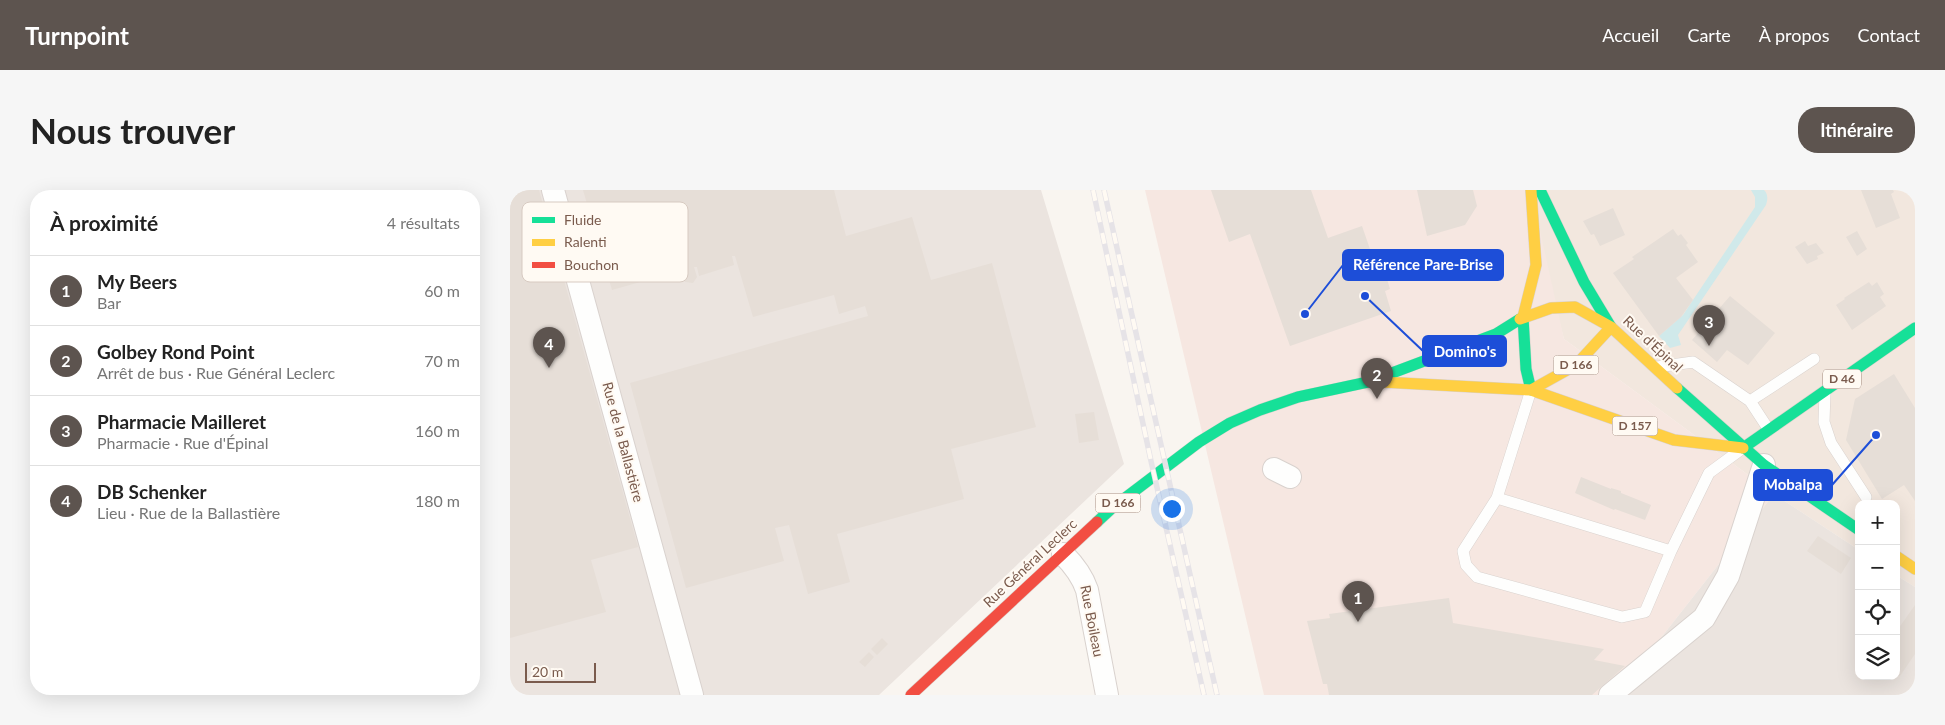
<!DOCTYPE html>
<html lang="fr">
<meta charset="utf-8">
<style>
body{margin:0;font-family:Lato,sans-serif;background:#f6f6f6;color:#222}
.controls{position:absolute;right:15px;bottom:15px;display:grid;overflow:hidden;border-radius:10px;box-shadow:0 5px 20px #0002}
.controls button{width:45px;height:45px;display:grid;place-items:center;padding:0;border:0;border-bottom:1px solid #e0e0e0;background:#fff;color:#222;font:25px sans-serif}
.scale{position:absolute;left:15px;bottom:12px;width:71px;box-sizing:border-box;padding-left:5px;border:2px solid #7a5b4d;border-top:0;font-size:14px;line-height:18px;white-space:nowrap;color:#7a5b4d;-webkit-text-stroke:4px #fffaf3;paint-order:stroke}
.you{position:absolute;left:661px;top:318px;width:18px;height:18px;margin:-12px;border:4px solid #fff;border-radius:50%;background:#1a73e8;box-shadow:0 0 0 8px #1a73e833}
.badge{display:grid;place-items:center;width:32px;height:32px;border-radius:50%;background:#5d544f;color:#fff;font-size:16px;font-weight:700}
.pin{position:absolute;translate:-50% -41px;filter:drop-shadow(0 1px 2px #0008)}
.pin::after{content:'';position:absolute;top:26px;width:18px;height:15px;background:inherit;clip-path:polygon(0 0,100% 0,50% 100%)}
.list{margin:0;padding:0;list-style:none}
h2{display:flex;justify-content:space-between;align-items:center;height:65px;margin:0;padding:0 20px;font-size:21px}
h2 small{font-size:16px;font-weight:400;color:#767676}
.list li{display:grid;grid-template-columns:32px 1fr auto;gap:15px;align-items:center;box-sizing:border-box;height:70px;padding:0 20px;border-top:1px solid #e0e0e0}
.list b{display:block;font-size:19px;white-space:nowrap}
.list p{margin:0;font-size:16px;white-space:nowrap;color:#767676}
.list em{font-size:16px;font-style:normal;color:#767676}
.icon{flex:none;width:28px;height:28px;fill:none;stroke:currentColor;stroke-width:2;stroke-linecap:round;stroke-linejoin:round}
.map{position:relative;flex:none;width:1405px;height:505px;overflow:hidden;border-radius:20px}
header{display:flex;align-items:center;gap:30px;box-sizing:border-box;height:70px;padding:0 25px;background:#5d544f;color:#fff}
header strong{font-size:24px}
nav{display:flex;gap:28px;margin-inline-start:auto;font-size:18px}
.intro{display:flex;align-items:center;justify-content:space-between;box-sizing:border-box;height:120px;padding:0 30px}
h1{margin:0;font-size:35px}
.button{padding:12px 22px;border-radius:20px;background:#5d544f;color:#fff;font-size:18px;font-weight:700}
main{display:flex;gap:30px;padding:0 30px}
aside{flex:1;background:#fff;border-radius:20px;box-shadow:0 5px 20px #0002}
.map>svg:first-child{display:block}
.residential{fill:#f2e7de}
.commercial{fill:#f6e7e1}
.industrial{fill:#ebe4df}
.water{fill:#d0e9ea}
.building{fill:#e6ded7}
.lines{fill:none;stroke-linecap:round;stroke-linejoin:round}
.lane-casing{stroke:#d9d2ce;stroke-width:12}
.street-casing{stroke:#d9d2ce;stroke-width:24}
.fast-casing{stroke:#d9d1cb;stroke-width:12}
.slow-casing{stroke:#d9d1cb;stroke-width:12}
.jam-casing{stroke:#d9d1cb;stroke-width:12}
.lane{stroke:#fefefd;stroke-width:11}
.street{stroke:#fefefd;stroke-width:22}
.fast{stroke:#16e098;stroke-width:11}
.slow{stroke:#ffcf43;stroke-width:11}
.jam{stroke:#f24e42;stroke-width:11}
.rail-casing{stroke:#e6e3e7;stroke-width:5.5}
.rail{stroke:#fffaf3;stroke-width:4;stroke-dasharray:11;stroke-linecap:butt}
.labels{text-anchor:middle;stroke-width:4;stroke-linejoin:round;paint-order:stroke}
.shield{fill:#fffaf3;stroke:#a28b7f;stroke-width:1}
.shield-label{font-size:12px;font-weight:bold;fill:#7a5b4d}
.street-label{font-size:14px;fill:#7a5b4d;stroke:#fffaf3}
.key{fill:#fffaf3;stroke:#d7cac1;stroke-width:1}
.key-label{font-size:14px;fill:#7a5b4d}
.leader{fill:none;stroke:#1d4ed8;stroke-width:2}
.callout-dot{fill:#1d4ed8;stroke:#fffaf3;stroke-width:2}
.callout{fill:#1d4ed8;stroke:#1d4ed8;stroke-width:2}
.callout-label{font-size:15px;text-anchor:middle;font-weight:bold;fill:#fff}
</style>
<header>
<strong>Turnpoint</strong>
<nav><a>Accueil</a><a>Carte</a><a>À propos</a><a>Contact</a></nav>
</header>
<div class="intro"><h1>Nous trouver</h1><a class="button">Itinéraire</a></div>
<main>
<aside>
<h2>À proximité<small>4 résultats</small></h2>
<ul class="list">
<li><span class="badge">1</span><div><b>My Beers</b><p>Bar</p></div><em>60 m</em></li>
<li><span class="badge">2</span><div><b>Golbey Rond Point</b><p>Arrêt de bus · Rue Général Leclerc</p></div><em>70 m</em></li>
<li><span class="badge">3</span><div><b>Pharmacie Mailleret</b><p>Pharmacie · Rue d'Épinal</p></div><em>160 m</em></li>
<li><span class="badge">4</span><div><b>DB Schenker</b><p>Lieu · Rue de la Ballastière</p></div><em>180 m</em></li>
</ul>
</aside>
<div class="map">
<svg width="1405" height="505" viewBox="0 0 1405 505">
<rect width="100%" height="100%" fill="#f9f5f0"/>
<path class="residential" d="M 1014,0 L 1405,0 L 1405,397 L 1386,385 L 1386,314 L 1349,314 L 1349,360 L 1264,304 L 1054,149 Z"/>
<path class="commercial" d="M 635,0 L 1021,0 L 1054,149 L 1264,304 L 1106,505 L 754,505 Z"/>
<path class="industrial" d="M 0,0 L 531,0 L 614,274 L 369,505 L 0,505 Z
M 1264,304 L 1349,360 L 1349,486 L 1386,486 L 1386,385 L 1405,397 L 1405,505 L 1106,505 Z"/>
<path class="water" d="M 1241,0 L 1254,0 C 1258,4 1258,9 1256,15 L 1168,145 L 1171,155 L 1160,158 L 1149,146 L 1173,125 L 1245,17 L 1245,7 Z"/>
<path class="building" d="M 0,0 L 29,0 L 128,357 L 81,370 L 96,422 L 0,448 Z
M 73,0 L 324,0 L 336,46 L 402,27 L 421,90 L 482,73 L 526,237 L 441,259 L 454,309 L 327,344 L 340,392 L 298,404 L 279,335 L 265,338 L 274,371 L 176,398 L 120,193 L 358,126 L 355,116 L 329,124 L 324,105 L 243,127 L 225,66 L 222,66 L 224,75 L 189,86 L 187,77 L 184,77 L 187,87 L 183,93 L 175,92 L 172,87 L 176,79 L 102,100 Z
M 701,0 L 801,0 L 818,48 L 852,36 L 871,91 L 877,89 L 880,99 L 875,101 L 881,121 L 780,156 L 740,44 L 719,52 Z
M 907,0 L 963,0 L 967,16 L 955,35 L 917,46 Z
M 1351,0 L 1383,0 L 1384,2 L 1381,4 L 1390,28 L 1366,38 Z
M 1103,18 L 1115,45 L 1090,56 L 1084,44 L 1081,45 L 1073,31 Z
M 1163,39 L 1168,46 L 1171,44 L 1178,53 L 1176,55 L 1188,72 L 1166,88 L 1183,110 L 1171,127 L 1149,146 L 1103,83 L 1124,69 L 1122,67 Z
M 1347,41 L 1357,59 L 1347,66 L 1336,47 Z
M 1295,51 L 1298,56 L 1306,53 L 1314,63 L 1307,66 L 1308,69 L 1297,74 L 1285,57 Z
M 1359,92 L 1362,96 L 1367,92 L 1374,104 L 1370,107 L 1376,116 L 1342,140 L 1326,115 L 1335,109 L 1334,108 Z
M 1220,106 L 1265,143 L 1238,175 L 1217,160 L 1207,172 L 1182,150 Z
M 1384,184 L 1405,218 L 1405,311 L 1394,295 L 1372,309 L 1336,250 L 1345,209 Z
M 584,222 L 589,250 L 569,253 L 565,224 Z
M 1071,287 L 1101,299 L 1101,298 L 1111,301 L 1111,303 L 1141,315 L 1135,330 L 1105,319 L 1104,320 L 1065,303 Z
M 1308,346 L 1341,368 L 1331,384 L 1297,361 Z
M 939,408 L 943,433 L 1094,459 L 1084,470 L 1115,476 L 1082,505 L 819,505 L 817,494 L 813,494 L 797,431 L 820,428 L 819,424 Z
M 1405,415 L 1405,464 L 1390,486 L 1386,484 L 1386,442 Z
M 372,448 L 378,454 L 367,465 L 361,459 Z
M 359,462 L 364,467 L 355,477 L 349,472 Z"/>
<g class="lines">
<defs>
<path id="lane" d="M 1147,177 L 1183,172 L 1240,211 L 1259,240
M 1021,200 L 987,308 L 953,361 L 956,375 L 967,387 L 1112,427 L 1135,422 L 1161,361 L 1199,283 L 1229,261
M 1315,202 L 1314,232 L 1321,253 L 1356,307
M 1240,211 L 1304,169
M 987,308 L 1161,361"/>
<path id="street" d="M 43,0 L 182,505
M 764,279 L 780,287
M 553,364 C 564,375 572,385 577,400 L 597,505
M 1100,505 L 1194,428 L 1218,386 L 1254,275"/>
<path id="fast" d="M 1030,0 L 1074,92 L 1101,137
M 1013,127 L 1016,179 L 1021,200
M 1167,198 L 1254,275 L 1349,340
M 1233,258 L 1405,138
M 587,332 L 602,318 L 689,252 L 720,233 L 750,220 L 788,207 L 858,192 L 986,144 L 1010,129"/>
<path id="slow" d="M 1013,127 L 1026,75 L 1021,0
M 1010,129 L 1041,118 L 1065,117 L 1101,137 L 1167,198
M 872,192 L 1021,200 L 1164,250 L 1233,258
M 1021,200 L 1066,175 L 1101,137
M 1386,366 L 1405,379"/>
<path id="jam" d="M 401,505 L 587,332"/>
</defs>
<use href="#lane" class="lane-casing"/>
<use href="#street" class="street-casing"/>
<use href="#fast" class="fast-casing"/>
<use href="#slow" class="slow-casing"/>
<use href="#jam" class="jam-casing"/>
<use href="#lane" class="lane"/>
<use href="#street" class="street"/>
<use href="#fast" class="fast"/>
<use href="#slow" class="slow"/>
<use href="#jam" class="jam"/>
<defs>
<path id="rail" d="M 583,0 L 641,271 L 694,505
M 594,0 L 707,505"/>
</defs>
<use href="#rail" class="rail-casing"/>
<use href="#rail" class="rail"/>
</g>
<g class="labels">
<g class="shield">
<rect x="1043.5" y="165.5" width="45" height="19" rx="4"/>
<rect x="1313" y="179.5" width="38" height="19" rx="4"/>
<rect x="1102.5" y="226.5" width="45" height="19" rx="4"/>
<rect x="585.5" y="303.5" width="45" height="19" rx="4"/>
</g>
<g class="shield-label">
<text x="1066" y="179">D 166</text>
<text x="1332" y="193">D 46</text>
<text x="1125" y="240">D 157</text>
<text x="608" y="317">D 166</text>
</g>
<g class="street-label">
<text transform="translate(1143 154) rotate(43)" y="5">Rue d'Épinal</text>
<text transform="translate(113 252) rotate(75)" y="5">Rue de la Ballastière</text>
<text transform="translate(520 373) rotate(-43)" y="5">Rue Général Leclerc</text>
<text transform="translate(582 431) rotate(79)" y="5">Rue Boileau</text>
</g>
</g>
<rect x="12" y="12" width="166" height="80" rx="8" class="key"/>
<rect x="22" y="27" width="23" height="6" fill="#16e098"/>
<rect x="22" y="49" width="23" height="7" fill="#ffcf43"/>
<rect x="22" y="72" width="23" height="6" fill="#f24e42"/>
<g class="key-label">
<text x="54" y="35">Fluide</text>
<text x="54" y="57">Ralenti</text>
<text x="54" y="80">Bouchon</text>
</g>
<path class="leader" d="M795 124L833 75M855 106L913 161M1366 245L1322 295"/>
<g class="callout-dot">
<circle cx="795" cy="124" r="5"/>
<circle cx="855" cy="106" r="5"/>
<circle cx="1366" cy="245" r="5"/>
</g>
<g class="callout">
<rect x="833" y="60" width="160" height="30" rx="5"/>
<rect x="913" y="146" width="83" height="30" rx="5"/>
<rect x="1244" y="280" width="78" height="30" rx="5"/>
</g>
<g class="callout-label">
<text x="913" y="80">Référence Pare-Brise</text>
<text x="955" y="167">Domino's</text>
<text x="1283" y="300">Mobalpa</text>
</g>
</svg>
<div class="controls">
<button>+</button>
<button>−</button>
<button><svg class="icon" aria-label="locate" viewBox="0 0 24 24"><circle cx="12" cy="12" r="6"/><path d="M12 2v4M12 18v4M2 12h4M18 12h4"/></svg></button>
<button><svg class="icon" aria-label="layers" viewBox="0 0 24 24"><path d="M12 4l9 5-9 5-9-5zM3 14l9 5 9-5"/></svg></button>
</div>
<div class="scale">20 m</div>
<div class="you"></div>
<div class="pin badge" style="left:848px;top:432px">1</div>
<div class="pin badge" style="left:867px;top:209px">2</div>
<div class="pin badge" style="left:1199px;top:156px">3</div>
<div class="pin badge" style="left:39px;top:178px">4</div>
</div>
</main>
